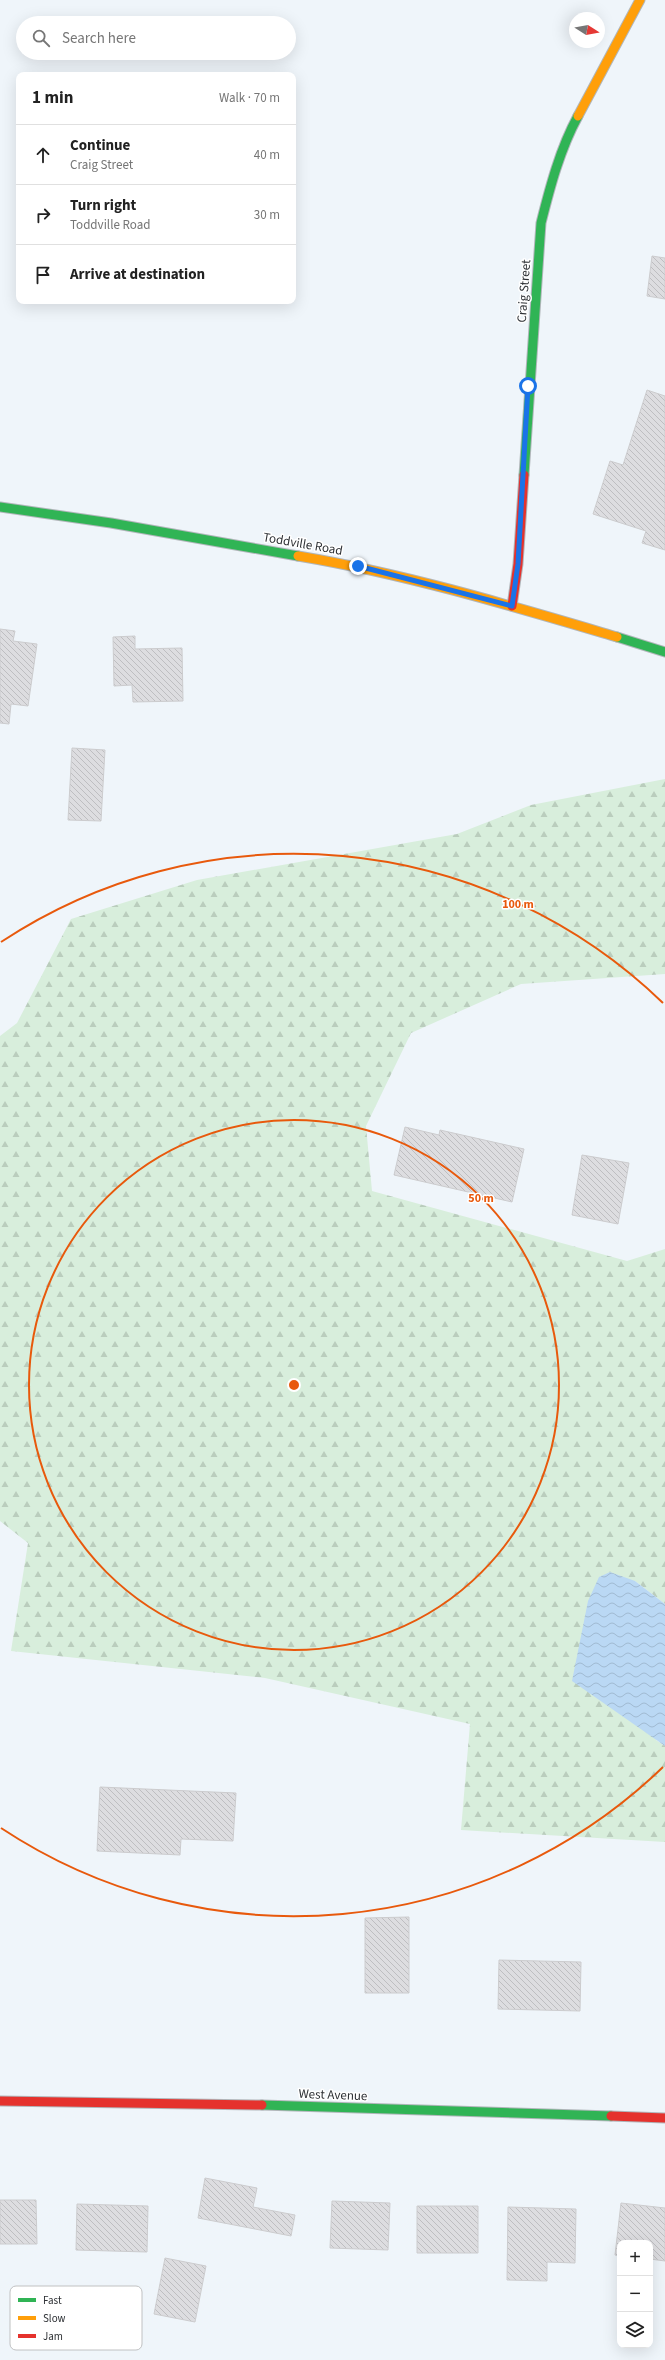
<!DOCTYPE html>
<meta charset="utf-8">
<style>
body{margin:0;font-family:"Source Sans 3",sans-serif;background:#f2f2f2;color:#222}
.controls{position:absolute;right:12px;bottom:12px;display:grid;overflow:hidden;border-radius:8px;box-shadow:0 4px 16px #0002}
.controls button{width:36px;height:36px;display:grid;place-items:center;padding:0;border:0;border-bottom:1px solid #e0e0e0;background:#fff;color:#222;font:20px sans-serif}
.compass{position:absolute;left:569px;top:12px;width:36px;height:36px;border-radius:50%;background:#fff;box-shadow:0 4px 16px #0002;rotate:101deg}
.stop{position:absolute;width:12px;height:12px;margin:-9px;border:3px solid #1a73e8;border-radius:50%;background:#fff}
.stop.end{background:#1a73e8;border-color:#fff;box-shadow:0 1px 4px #0008}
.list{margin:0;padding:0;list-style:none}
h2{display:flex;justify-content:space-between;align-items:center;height:52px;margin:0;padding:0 16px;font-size:17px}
h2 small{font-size:13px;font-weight:400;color:#767676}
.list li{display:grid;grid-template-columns:26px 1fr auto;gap:12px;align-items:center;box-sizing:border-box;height:60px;padding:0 16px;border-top:1px solid #e0e0e0}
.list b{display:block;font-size:15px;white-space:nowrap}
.list p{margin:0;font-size:13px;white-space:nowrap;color:#767676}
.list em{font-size:13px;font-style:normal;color:#767676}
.icon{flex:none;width:22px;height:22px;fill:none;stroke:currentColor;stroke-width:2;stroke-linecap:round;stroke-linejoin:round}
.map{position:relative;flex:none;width:665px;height:2360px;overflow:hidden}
.search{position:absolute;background:#fff;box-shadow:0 4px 16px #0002;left:16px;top:16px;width:280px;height:44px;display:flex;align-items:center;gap:10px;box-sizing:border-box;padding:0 14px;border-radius:22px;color:#767676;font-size:15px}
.panel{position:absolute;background:#fff;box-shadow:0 4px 16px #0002;left:16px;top:72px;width:280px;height:232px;border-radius:8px}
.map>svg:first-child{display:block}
.forest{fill:url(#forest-firs)}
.water{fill:url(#water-waves)}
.building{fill:url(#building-back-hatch);stroke:#ccccce}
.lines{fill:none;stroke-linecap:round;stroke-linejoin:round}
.fast-casing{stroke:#b1b6ba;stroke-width:11}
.slow-casing{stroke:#b1b6ba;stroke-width:11}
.jam-casing{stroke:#b1b6ba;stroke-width:11}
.fast{stroke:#30b455;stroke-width:9}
.slow{stroke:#ff9f0a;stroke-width:9}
.jam{stroke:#e5322d;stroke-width:9}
.route{stroke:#1a73e8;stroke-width:5}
.ring{fill:none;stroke:#e8590c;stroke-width:2}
.labels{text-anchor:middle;stroke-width:3;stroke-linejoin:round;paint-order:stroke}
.street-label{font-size:13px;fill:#2e3135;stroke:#fff}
.key{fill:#fff;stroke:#c0c1c2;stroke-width:1}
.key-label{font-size:11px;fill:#2e3135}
.centre{fill:#e8590c;stroke:#fff;stroke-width:2}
.ring-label{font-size:12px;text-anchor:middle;font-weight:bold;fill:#e8590c;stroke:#fff;stroke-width:3;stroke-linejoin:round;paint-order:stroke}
</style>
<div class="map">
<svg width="665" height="2360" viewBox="0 0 665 2360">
<defs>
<pattern id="forest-firs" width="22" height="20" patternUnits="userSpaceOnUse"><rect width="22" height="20" fill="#d8eedc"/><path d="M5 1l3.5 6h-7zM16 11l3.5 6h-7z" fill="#bacdbd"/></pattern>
<pattern id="water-waves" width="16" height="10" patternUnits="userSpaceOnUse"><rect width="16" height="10" fill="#bad8f4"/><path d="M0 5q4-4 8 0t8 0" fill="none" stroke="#a0bad2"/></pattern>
<pattern id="building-back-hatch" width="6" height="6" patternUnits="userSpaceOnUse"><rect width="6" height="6" fill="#dddde0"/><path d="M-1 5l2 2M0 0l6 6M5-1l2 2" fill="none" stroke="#bebec1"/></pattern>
</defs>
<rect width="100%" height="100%" fill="#eff5fa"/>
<path class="forest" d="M 665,779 L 665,974 L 521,984 L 411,1033 L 366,1126 L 372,1191 L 627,1261 L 665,1249 L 665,1604 L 635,1581 L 656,1740 L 665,1746 L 665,1842 L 461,1830 L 470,1724 L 265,1678 L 11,1651 L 28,1543 L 0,1521 L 0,1036 L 17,1023 L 71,919 L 197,880 L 457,834 L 531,805 Z"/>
<path class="water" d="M 610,1572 L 635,1581 L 665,1604 L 665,1746 L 572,1681 L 588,1601 L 599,1577 Z"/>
<path class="building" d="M 652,256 L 665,258 L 665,299 L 647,296 Z
M 647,390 L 665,396 L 665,550 L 642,543 L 646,531 L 593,514 L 610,461 L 623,465 Z
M 0,629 L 15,631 L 13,641 L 37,644 L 28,706 L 11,704 L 9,724 L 0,723 Z
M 135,636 L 135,649 L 182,648 L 183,701 L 133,702 L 132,685 L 114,686 L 113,637 Z
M 72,748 L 105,750 L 101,821 L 68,820 Z
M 405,1127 L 439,1135 L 440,1130 L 524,1149 L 512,1202 L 394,1175 Z
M 582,1155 L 629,1163 L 618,1224 L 572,1215 Z
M 100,1787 L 236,1793 L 233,1841 L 181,1839 L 180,1855 L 97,1851 Z
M 409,1917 L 409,1993 L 365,1993 L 365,1918 Z
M 499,1960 L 581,1962 L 580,2011 L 498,2009 Z
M 205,2178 L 257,2188 L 253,2207 L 295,2215 L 291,2236 L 198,2218 Z
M 0,2200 L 36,2200 L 37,2244 L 0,2244 Z
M 332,2201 L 390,2203 L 388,2250 L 330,2248 Z
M 621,2203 L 665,2208 L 665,2261 L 650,2259 L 650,2243 L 620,2243 L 620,2256 L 615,2255 Z
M 77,2204 L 148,2206 L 147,2252 L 76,2250 Z
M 417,2206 L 478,2206 L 478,2253 L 417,2253 Z
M 508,2207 L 576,2209 L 575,2263 L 547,2262 L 547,2281 L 507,2280 Z
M 165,2258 L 206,2266 L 195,2322 L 154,2314 Z"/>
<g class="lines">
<defs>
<path id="fast" d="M 524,475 L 541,223 C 550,187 560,149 578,116
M 0,507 L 111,523 L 298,556
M 617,637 L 665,652
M 262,2105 L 611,2116"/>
<path id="slow" d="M 578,116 L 640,0
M 298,556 C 406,574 512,606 617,637"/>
<path id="jam" d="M 512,606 L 518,564 L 524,475
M 0,2101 L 262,2105
M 611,2116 L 665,2118"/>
</defs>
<use href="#fast" class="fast-casing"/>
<use href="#slow" class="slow-casing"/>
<use href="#jam" class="jam-casing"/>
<use href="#fast" class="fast"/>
<use href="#slow" class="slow"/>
<use href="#jam" class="jam"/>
</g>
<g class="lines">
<path class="route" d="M 358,566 L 512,606 L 518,564 L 528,386"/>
</g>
<g class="ring">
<circle cx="294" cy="1385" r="265"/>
<path d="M663 1767A531 531 0 0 1 1 1828M1 942A531 531 0 0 1 663 1003"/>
</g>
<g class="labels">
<g class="street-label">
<text transform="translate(523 291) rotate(-86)" y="5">Craig Street</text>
<text transform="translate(303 543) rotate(10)" y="5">Toddville Road</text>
<text transform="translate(333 2094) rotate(2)" y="5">West Avenue</text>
</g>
</g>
<rect x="10" y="2286" width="132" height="64" rx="6" class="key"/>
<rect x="18" y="2298" width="18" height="4" fill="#30b455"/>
<rect x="18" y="2316" width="18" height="4" fill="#ff9f0a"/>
<rect x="18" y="2334" width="18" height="4" fill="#e5322d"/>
<g class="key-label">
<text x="43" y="2304">Fast</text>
<text x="43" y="2322">Slow</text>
<text x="43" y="2340">Jam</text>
</g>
<circle cx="294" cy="1385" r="6" class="centre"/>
<g class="ring-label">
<text x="518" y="908">100 m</text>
<text x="481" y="1202">50 m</text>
</g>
</svg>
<div class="controls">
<button>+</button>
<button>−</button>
<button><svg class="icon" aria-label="layers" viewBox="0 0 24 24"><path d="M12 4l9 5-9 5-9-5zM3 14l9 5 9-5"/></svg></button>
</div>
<svg class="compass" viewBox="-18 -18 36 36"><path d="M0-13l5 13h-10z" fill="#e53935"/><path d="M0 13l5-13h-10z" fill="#767676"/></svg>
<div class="stop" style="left:528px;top:386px"></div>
<div class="stop end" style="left:358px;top:566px"></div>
<div class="search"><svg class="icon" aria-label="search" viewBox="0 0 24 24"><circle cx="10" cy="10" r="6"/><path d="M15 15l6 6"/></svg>Search here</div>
<section class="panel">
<h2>1 min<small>Walk · 70 m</small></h2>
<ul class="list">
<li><svg class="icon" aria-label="ahead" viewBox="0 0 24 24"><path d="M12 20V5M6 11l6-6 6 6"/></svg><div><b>Continue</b><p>Craig Street</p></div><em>40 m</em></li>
<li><svg class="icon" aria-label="right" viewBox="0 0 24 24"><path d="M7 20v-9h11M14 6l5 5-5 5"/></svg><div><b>Turn right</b><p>Toddville Road</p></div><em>30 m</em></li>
<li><svg class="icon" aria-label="arrive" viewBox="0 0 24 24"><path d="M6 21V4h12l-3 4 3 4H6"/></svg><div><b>Arrive at destination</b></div></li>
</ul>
</section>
</div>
